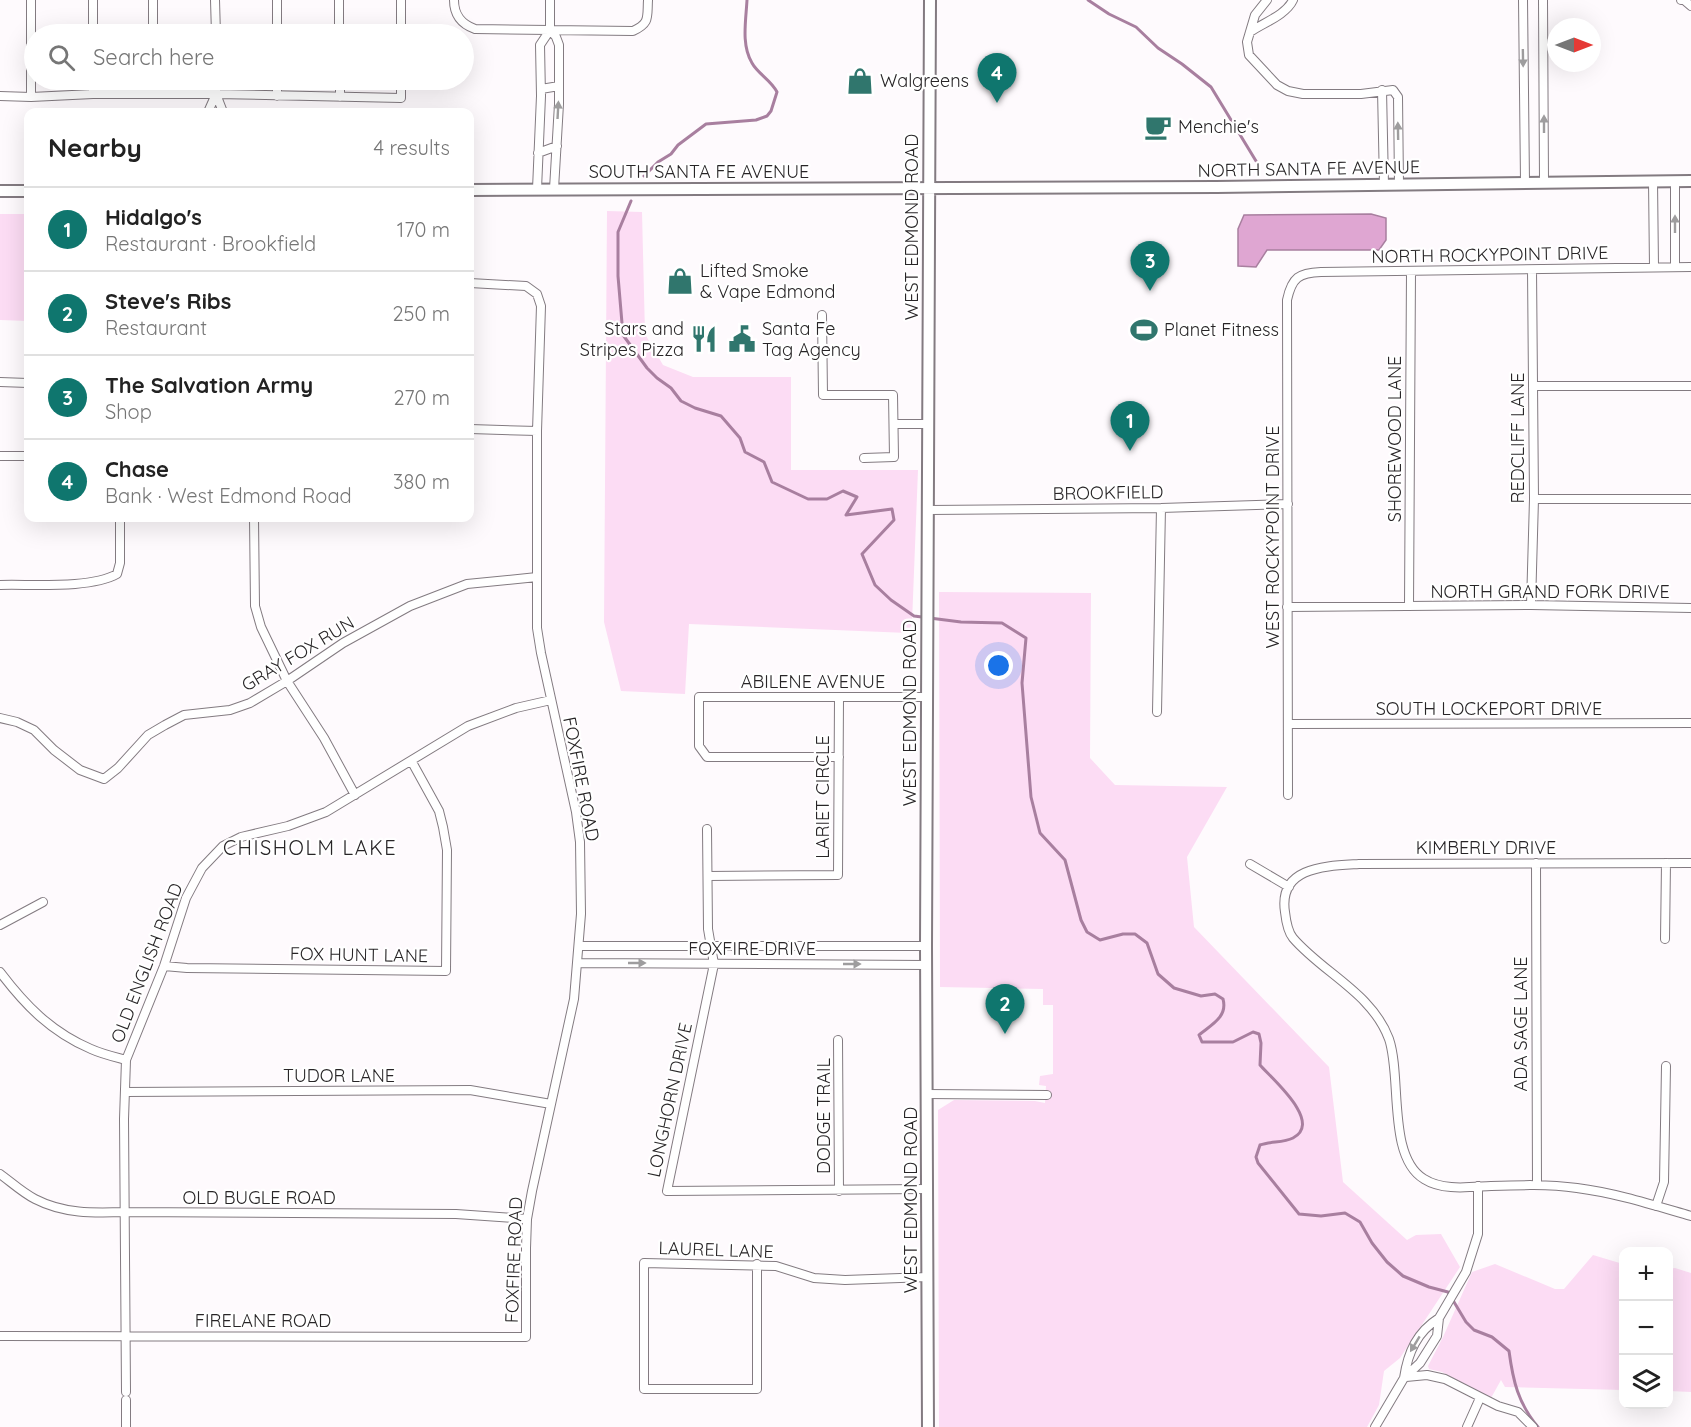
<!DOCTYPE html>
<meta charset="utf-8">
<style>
body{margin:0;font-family:Quicksand,sans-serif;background:#f2f2f2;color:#222}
.controls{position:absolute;right:18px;bottom:18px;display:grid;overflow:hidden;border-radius:12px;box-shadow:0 6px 24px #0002}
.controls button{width:54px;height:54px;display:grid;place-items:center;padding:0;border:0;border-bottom:2px solid #e0e0e0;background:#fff;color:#222;font:30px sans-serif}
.compass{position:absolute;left:1547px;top:18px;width:54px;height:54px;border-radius:50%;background:#fff;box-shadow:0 6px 24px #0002;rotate:90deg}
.you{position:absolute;left:999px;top:666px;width:21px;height:21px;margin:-15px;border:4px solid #fff;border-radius:50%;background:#1a73e8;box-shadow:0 0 0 9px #1a73e833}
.badge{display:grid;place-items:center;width:39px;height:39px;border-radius:50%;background:#0f766e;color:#fff;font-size:20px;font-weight:700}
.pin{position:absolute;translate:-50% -50px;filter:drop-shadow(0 2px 3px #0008)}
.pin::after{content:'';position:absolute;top:32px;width:21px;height:18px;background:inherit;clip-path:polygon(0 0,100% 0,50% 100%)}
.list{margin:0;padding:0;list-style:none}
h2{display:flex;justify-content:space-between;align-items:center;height:78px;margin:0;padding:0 24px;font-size:26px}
h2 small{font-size:20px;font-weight:400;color:#767676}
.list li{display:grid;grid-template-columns:39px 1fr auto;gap:18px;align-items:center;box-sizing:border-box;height:84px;padding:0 24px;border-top:2px solid #e0e0e0}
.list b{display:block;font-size:22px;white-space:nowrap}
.list p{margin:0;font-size:20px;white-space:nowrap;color:#767676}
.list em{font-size:20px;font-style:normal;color:#767676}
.icon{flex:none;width:33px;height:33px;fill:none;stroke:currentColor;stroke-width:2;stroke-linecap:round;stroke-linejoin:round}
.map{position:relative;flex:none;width:1691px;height:1427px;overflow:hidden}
.search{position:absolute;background:#fff;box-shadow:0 6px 24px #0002;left:24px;top:24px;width:450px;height:66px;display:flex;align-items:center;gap:15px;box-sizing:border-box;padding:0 21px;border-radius:33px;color:#767676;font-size:22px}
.panel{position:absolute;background:#fff;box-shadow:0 6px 24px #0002;left:24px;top:108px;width:450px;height:414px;border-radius:12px}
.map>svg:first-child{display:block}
.green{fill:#fcdcf4}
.water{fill:#dfa6d2;stroke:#a87f9f;stroke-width:1.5}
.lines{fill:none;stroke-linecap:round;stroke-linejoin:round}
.stream{stroke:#a87f9f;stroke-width:3}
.street-casing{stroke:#837b81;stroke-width:10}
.secondary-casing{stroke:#837b81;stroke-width:14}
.street{stroke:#fff;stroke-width:8}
.secondary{stroke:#fff;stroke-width:10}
.oneway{fill:#9e9d9e}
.labels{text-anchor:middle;stroke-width:4.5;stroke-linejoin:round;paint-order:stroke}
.poi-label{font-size:18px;fill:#282527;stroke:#fff;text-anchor:start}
.street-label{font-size:18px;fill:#282527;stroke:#fff}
.neighbourhood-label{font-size:20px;letter-spacing:1.5px;fill:#282527;stroke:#fff}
</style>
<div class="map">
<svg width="1691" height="1427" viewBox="0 0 1691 1427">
<rect width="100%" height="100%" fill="#fefafd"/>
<path class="green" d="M 607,211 L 642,212 L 645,334 L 663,365 L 693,377 L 791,377 L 791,470 L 918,470 L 912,623 L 908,633 L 689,624 L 685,694 L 621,691 L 604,622 Z
M 0,214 L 28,214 L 28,321 L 0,320 Z
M 939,592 L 1091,593 L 1090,758 L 1115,785 L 1227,787 L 1187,857 L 1194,927 L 1329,1067 L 1343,1182 L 1407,1240 L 1416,1235 L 1441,1234 L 1460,1267 L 1400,1358 L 1384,1371 L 1379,1405 L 1367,1427 L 939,1427 L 938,1110 L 954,1100 L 1035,1101 L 1045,1103 L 1046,1086 L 1039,1085 L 1040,1076 L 1053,1074 L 1053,1005 L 1043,1005 L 1043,989 L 940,987 Z
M 1593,1255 L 1623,1264 L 1623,1390 L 1505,1387 L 1501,1380 L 1491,1398 L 1442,1372 L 1429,1369 L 1428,1366 L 1443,1337 L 1472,1272 L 1495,1264 L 1555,1289 L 1564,1289 Z
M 1675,1268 L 1691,1273 L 1691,1392 L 1669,1391 L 1669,1269 Z"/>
<path class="water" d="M 1371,214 L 1386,218 L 1386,240 L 1379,250 L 1267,250 L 1256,267 L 1238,266 L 1238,229 L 1244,215 Z"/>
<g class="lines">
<path class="stream" d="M 1088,0 L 1109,14 L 1136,27 L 1158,48 L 1182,64 L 1211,87 L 1256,161
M 644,176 L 658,162 L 671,154 L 678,145 L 706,124 L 756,120 L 767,116 L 771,111 L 777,92 C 771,80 758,74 752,63 C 741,45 746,20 747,0
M 631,201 L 618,232 L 618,276 L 623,335 L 647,368 L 657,378 L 671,388 L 681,401 L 695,408 L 721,416 L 740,438 L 745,452 L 764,462 L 772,482 L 808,499 L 827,499 L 843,491 L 857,497 L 846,515 L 892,509 L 894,520 L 862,554 L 875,585 L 891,600 L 914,616 L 961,622 L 1002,623 L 1026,638 L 1022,683 L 1031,797 L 1040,833 L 1065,860 L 1081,920 L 1087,932 L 1100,940 L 1123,934 L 1135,934 L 1147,943 L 1158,974 L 1174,988 L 1201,996 L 1215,994 L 1223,999 C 1228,1017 1211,1025 1199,1035 L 1202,1042 L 1233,1042 L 1253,1032 L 1259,1034 L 1261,1043 L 1260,1065 C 1270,1077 1324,1122 1293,1138 C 1283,1143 1270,1141 1260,1145 L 1256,1157 L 1258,1163 L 1299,1214 L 1321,1216 L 1345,1213 L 1360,1222 L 1372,1243 L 1387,1262 L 1403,1276 L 1429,1287 L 1448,1292 L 1466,1322 L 1474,1330 L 1492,1337 L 1509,1351 C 1513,1381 1518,1403 1538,1427"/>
<defs>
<path id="street" d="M 93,0 L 93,34
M 153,0 L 153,34
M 215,0 L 216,34
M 339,0 L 339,34
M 401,0 L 401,34
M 454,0 C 454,15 461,24 475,29 L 633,31 C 650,23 647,18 648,0
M 1267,0 L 1255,15 L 1247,42 L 1249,55 L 1277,85 L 1288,91 L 1303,94 L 1361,94 L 1393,90 L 1398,97 L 1399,185
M 1523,0 L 1525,182
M 1543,0 L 1544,182
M 1681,0 L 1684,0 L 1691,6
M 550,30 L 556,37 L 559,45 L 559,104 L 554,189
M 1250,32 C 1263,23 1286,15 1293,0
M 277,34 L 277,0
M 93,80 L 93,94
M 154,80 L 154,94
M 216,80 L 216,94 L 223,112
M 340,80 L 340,97
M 541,89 L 559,86
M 1382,90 L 1384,185
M 0,96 L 31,97 L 93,94 L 216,94 L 401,98 L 401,80
M 277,96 L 277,80
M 31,97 L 31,0
M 208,112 L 216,94
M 538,153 L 557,146
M 1653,181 L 1654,267
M 1675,181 L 1675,267
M 537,189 L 541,96 L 540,45 L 550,30 L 550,0
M 822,315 L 823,395 L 893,395 L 894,457 L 864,458
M 0,382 L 28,383
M 1533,386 L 1691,386
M 894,424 L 929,424
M 470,429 L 537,431
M 0,456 L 28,456
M 1534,499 L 1691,499
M 929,510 L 1161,508 L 1288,504
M 254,518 L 255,606 L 261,627 L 287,681 L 324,738 L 355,795
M 0,585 C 32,584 90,589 117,574 L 120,563 L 120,518
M 1531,605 L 1534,499 L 1532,270
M 1409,606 L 1411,272
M 1287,607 L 1531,605 L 1691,608
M 1157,712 L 1161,508
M 0,718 L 17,722 L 34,730 L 54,750 L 80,770 L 104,779 L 118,768 L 148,735 L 165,725 L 184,715 L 230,710 L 250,703 L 287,681 L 343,643 L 410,606 L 467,584 L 537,577
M 1288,724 L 1691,723
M 839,757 L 707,757 L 699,746 L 699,697 L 926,697
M 1288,795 L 1287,300 C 1292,277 1299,273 1321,272 L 1691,267
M 707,829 L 708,929 L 714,964 L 667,1191 L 927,1189
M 1536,863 L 1537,1185
M 1691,863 L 1359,864 C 1327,866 1278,866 1285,912 C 1286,921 1288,932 1293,938 C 1323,973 1372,993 1389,1039 C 1402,1077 1387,1157 1424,1179 C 1443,1191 1469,1187 1491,1186 C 1519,1185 1548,1184 1577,1188 C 1616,1193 1653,1205 1691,1216
M 1250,864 L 1289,887
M 708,876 L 838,875 L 839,698
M 0,925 L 43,902
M 1665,939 L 1666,863
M 580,946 L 926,946
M 578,963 L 926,965
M 164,966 L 187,968 L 446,971 L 447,850 L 443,827 L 439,811 L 412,762
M 0,972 C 25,1005 51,1032 91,1049 C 102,1054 115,1057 126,1060
M 838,1040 L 839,1191
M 125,1092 L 470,1090 L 551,1104
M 927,1094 L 1047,1095
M 0,1174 C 11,1182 23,1193 35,1199 C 64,1214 93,1213 125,1212 L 456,1214 L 527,1219
M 1656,1206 L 1664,1182 L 1666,1066
M 757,1264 L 757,1389 L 644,1389 L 644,1263 L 776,1266 L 814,1278 L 845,1280 L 928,1277
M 0,1336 L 526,1337 L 526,1248 L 527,1219 L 532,1191 L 574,999 L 581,914 L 580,842 L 576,812 L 541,653 L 537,628 L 537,431 L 541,306 L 537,294 L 526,286 L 470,283
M 1406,1377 L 1427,1375 L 1445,1379 L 1498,1406 L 1518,1412 L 1533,1427
M 1404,1378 C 1408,1352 1417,1332 1439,1318
M 126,1392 L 124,1119 L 126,1060 L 164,966 L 186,898 L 202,868 L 223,846 L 241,837 L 288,826 L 326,812 L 468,726 L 516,708 L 551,700
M 126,1400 L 126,1427
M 1375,1427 L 1404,1378 L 1420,1363 L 1437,1336 L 1439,1318 L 1466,1272 L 1478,1234 L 1478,1186
M 1467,1427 L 1480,1398"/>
<path id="secondary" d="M 470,190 L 1216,187 L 1691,181
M 0,191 L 28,191
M 928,1427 L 926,946 L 930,0"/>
</defs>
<use href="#street" class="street-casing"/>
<use href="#secondary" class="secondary-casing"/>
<use href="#street" class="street"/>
<use href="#secondary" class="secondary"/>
</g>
<defs><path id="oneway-solid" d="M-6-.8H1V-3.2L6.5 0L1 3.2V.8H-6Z" transform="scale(1.5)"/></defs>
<g class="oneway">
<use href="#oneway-solid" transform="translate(1523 58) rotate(89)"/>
<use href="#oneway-solid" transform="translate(558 110) rotate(-87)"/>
<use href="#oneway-solid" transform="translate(1544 124) rotate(-90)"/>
<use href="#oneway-solid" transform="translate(1398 131) rotate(-91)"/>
<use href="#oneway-solid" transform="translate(1675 224) rotate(-90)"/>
<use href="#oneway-solid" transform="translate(637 963)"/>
<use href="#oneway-solid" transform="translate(852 964)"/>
<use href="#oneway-solid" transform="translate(1415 1344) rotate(121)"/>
</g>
<defs>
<symbol id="shop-bare" viewBox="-9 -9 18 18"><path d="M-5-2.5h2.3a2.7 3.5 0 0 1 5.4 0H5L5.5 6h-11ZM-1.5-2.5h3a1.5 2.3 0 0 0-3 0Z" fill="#30766d" stroke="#fff" stroke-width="2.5" paint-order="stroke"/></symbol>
<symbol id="cafe-bare" viewBox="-9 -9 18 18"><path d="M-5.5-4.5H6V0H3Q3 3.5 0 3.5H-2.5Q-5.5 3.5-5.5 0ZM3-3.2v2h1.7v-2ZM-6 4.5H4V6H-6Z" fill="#30766d" stroke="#fff" stroke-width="2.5" paint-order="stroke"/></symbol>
<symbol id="stadium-bare" viewBox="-9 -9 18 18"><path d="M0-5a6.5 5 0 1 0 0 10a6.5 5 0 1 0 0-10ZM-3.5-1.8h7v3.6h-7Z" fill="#30766d" stroke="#fff" stroke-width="2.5" paint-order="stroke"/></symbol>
<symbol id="restaurant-bare" viewBox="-9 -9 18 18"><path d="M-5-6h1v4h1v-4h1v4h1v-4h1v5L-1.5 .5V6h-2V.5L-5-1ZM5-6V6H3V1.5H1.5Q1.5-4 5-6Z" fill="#30766d" stroke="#fff" stroke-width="2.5" paint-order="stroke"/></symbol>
<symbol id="civic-bare" viewBox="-9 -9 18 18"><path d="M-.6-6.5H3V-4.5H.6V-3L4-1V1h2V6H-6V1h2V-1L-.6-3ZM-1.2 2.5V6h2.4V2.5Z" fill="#30766d" stroke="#fff" stroke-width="2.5" paint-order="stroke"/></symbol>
</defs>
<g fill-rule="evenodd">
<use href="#shop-bare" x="841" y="62" width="38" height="38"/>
<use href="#cafe-bare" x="1139" y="108" width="38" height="38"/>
<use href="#shop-bare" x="661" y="262" width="38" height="38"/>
<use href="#stadium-bare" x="1125" y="311" width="38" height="38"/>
<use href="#restaurant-bare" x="685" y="320" width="38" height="38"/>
<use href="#civic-bare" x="723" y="320" width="38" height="38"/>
</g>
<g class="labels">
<g class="poi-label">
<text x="880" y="87">Walgreens</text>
<text x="1178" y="133">Menchie's</text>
<text x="700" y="277">Lifted Smoke<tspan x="700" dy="21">&amp; Vape Edmond</tspan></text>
<text x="684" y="335" text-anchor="end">Stars and<tspan x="684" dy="21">Stripes Pizza</tspan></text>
<text x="762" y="335">Santa Fe<tspan x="762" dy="21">Tag Agency</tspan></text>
<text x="1164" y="336">Planet Fitness</text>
</g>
<g class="street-label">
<text transform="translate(1309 169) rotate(-1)" y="6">NORTH SANTA FE AVENUE</text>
<text x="699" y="178">SOUTH SANTA FE AVENUE</text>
<text transform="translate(912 227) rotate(-90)" y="6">WEST EDMOND ROAD</text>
<text transform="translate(1490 255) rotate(-1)" y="6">NORTH ROCKYPOINT DRIVE</text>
<text transform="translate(1518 438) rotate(-90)" y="6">REDCLIFF LANE</text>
<text transform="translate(1395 439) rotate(-90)" y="6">SHOREWOOD LANE</text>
<text transform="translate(1108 493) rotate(-1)" y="6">BROOKFIELD</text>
<text transform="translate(1273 537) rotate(-90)" y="6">WEST ROCKYPOINT DRIVE</text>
<text x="1550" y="598">NORTH GRAND FORK DRIVE</text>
<text transform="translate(298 654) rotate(-31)" y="6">GRAY FOX RUN</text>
<text x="813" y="688">ABILENE AVENUE</text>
<text x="1489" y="715">SOUTH LOCKEPORT DRIVE</text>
<text transform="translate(910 713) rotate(-90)" y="6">WEST EDMOND ROAD</text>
<text transform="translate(581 779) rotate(79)" y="6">FOXFIRE ROAD</text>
<text transform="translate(823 797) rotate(-90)" y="6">LARIET CIRCLE</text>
<text x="1486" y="854">KIMBERLY DRIVE</text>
<text x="752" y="955">FOXFIRE DRIVE</text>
<text transform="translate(359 955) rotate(1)" y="6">FOX HUNT LANE</text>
<text transform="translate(147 963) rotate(-69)" y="6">OLD ENGLISH ROAD</text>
<text transform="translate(1521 1024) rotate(-90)" y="6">ADA SAGE LANE</text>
<text x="339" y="1082">TUDOR LANE</text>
<text transform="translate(670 1100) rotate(-78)" y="6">LONGHORN DRIVE</text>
<text transform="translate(824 1116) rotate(-90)" y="6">DODGE TRAIL</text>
<text x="259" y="1204">OLD BUGLE ROAD</text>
<text transform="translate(911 1200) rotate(-90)" y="6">WEST EDMOND ROAD</text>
<text transform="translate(716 1250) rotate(2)" y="6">LAUREL LANE</text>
<text transform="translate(514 1260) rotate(-88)" y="6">FOXFIRE ROAD</text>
<text x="263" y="1327">FIRELANE ROAD</text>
</g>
<g class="neighbourhood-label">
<text x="310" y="855">CHISHOLM LAKE</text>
</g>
</g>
</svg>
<div class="controls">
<button>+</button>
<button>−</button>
<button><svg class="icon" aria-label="layers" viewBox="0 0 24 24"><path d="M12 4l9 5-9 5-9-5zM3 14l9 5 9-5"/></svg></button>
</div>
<svg class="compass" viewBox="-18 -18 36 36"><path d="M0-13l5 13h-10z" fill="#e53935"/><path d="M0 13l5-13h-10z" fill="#767676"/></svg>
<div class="you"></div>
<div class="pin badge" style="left:1130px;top:451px">1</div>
<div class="pin badge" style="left:1005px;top:1034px">2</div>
<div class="pin badge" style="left:1150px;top:291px">3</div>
<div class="pin badge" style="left:997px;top:103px">4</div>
<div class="search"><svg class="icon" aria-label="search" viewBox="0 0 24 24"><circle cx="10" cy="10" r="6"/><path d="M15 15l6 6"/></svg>Search here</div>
<section class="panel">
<h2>Nearby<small>4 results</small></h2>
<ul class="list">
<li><span class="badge">1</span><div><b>Hidalgo's</b><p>Restaurant · Brookfield</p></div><em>170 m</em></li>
<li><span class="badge">2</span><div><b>Steve's Ribs</b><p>Restaurant</p></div><em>250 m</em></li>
<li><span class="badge">3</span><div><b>The Salvation Army</b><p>Shop</p></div><em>270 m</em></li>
<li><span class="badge">4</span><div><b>Chase</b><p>Bank · West Edmond Road</p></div><em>380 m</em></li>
</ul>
</section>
</div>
